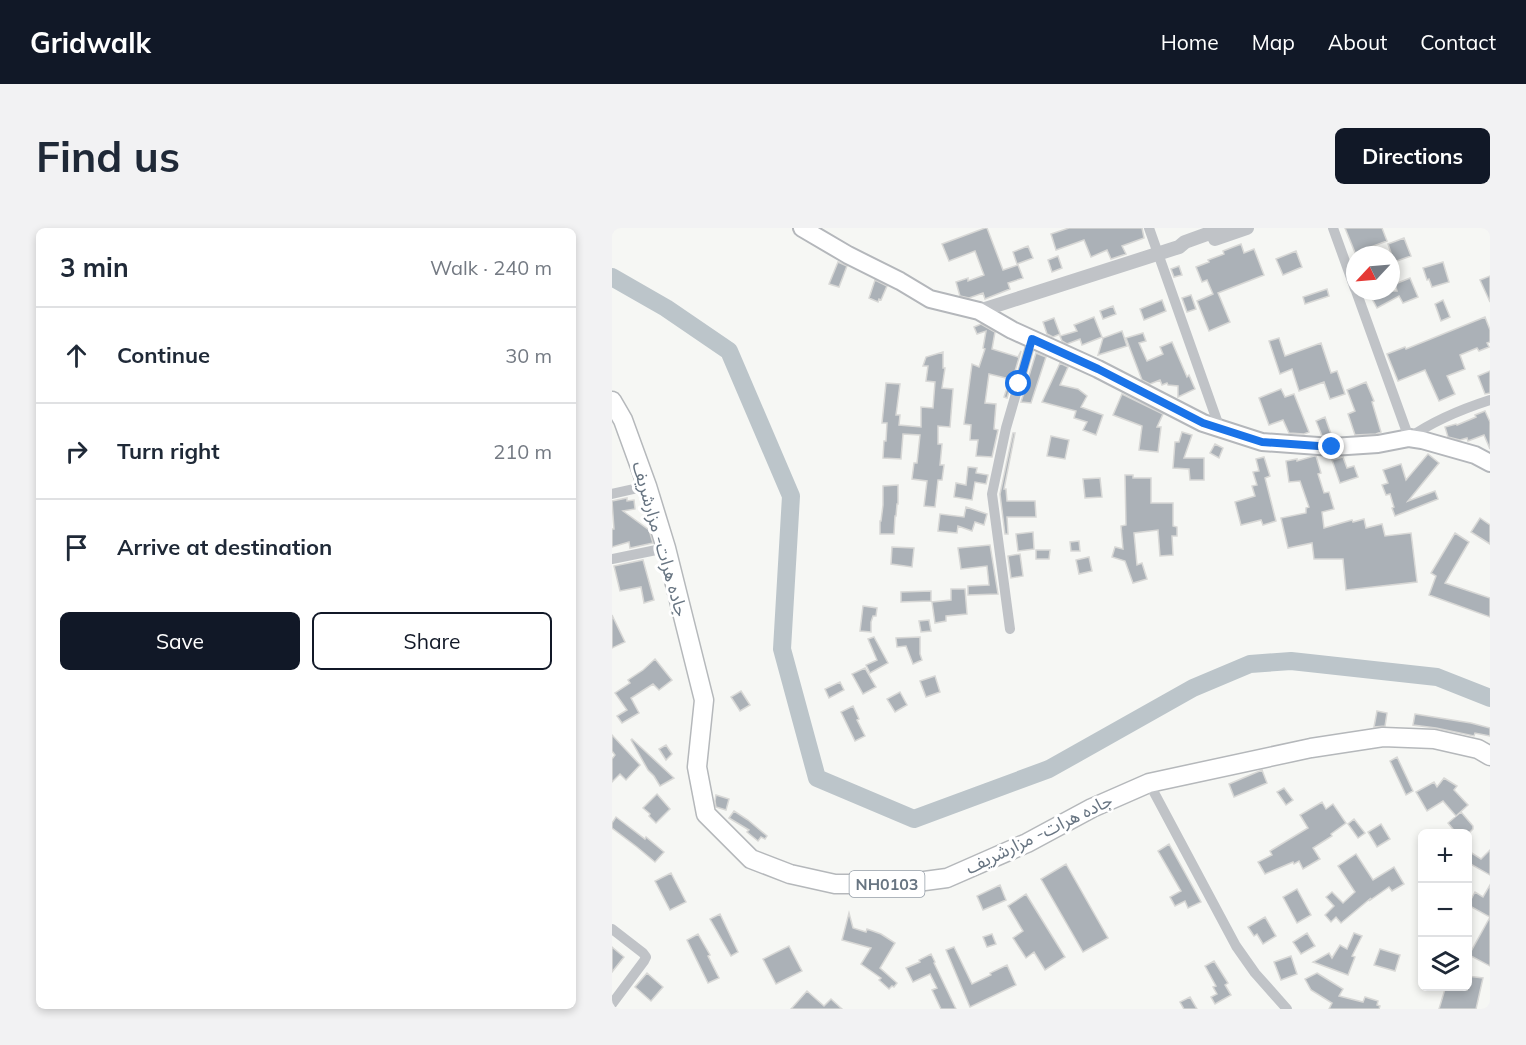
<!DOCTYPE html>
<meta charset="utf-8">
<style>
body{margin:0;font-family:Mulish,"Noto Sans Arabic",sans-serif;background:#f2f2f3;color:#1f2937}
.controls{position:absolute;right:18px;bottom:18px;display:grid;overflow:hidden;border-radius:9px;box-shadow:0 3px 9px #0003}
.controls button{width:54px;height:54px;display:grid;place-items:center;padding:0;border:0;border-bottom:2px solid #e0e1e3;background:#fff;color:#1f2937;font:30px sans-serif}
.compass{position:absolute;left:734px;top:18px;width:54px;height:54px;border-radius:50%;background:#fff;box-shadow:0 3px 9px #0003;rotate:244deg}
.stop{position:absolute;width:18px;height:18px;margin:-14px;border:4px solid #1a73e8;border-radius:50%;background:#fff}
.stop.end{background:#1a73e8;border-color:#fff;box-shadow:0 2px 6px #0008}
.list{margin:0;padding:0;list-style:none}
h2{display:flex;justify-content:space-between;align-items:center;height:78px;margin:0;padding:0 24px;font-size:26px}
h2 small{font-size:20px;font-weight:400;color:#747a83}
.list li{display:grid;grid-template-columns:39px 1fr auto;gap:18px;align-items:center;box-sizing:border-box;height:96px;padding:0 24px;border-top:2px solid #e0e1e3}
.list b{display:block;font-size:22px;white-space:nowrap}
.list em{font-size:20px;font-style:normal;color:#747a83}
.actions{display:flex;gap:12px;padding:18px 24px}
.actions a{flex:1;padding:14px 0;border:2px solid #111827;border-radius:9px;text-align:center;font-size:21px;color:#111827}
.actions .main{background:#111827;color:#fff}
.icon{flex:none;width:33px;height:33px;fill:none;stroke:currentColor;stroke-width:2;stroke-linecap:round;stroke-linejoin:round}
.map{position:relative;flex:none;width:878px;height:781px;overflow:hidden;border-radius:9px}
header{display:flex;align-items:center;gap:36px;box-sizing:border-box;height:84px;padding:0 30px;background:#111827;color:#fff}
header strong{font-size:28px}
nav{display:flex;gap:33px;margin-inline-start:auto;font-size:21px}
.intro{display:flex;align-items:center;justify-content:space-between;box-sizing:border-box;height:144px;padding:0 36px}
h1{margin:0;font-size:42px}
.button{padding:15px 27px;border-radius:9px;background:#111827;color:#fff;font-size:21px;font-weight:700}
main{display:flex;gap:36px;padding:0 36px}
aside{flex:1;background:#fff;border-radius:9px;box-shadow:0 3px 9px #0003}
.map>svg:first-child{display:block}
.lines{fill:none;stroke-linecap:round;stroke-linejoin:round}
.river{stroke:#bcc5ca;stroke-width:18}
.building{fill:#abb1b7;stroke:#d8d8d6;stroke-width:1.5}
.primary-casing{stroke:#b4b7bb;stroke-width:20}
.trunk-casing{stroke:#b5b8bb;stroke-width:21}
.minor{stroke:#c0c3c7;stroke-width:10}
.tertiary{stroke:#c0c3c7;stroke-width:14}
.primary{stroke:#fff;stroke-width:16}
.trunk{stroke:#fff;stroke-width:18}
.route{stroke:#1a73e8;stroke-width:8}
.labels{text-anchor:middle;stroke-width:6;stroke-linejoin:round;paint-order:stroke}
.shield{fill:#fff;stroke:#959ea8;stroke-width:1.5}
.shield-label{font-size:16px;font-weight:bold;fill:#687582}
.street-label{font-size:18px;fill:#687582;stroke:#fff}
</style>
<header>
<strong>Gridwalk</strong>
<nav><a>Home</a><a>Map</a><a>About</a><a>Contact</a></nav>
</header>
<div class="intro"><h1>Find us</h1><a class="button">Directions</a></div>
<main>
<aside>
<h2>3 min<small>Walk · 240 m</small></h2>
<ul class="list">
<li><svg class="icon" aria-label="ahead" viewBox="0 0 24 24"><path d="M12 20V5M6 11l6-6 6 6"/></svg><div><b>Continue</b></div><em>30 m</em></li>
<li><svg class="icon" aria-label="right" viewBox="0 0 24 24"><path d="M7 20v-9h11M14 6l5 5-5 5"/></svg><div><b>Turn right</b></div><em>210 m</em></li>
<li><svg class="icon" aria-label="arrive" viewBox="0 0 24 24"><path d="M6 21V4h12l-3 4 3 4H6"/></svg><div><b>Arrive at destination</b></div></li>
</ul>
<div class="actions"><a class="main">Save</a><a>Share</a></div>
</aside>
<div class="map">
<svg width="878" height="781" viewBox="0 0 878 781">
<rect width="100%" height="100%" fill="#f6f7f4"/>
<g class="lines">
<path class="river" d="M 0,49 L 54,80 L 117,123 L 179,268 L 170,421 L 205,550 L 302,591 L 437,541 L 581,460 L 638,436 L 679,433 L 825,449 L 878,470"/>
</g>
<path class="building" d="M 373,0 L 375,0 L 391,42 L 406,37 L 411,50 L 396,55 L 398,61 L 373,71 L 371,65 L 357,70 L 348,68 L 344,54 L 356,50 L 356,53 L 372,47 L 363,23 L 337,33 L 330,16 Z
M 457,0 L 530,0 L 532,10 L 510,18 L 514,26 L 499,31 L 495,22 L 479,29 L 472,12 L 444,22 L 439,6 Z
M 733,0 L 770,0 L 775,13 L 756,20 L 757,23 L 744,27 Z
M 792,10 L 799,28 L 782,34 L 776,16 Z
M 629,16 L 632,25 L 642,21 L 652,47 L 606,65 L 618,94 L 597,103 L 585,73 L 601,66 L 595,52 L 590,54 L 584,39 L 597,34 L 596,32 L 612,26 L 611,23 Z
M 416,18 L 421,30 L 405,36 L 401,24 Z
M 684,23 L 690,39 L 671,47 L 664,31 Z
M 446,28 L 450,40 L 440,44 L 436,32 Z
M 226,34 L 235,38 L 227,59 L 217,56 Z
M 831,34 L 837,54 L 820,59 L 817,51 L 815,52 L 811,40 Z
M 567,38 L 570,47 L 562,49 L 559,41 Z
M 878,48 L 878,74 L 868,52 Z
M 798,50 L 806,69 L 791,75 L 787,68 L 765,80 L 756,63 L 785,63 L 783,56 Z
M 263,52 L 275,58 L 269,72 L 267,71 L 266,74 L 257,70 Z
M 715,61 L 717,68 L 693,76 L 691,69 Z
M 579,67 L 584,81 L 575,84 L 570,70 Z
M 550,72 L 554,83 L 532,92 L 528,81 Z
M 831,72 L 838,89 L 829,93 L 823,76 Z
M 501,78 L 504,86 L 491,91 L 488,83 Z
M 482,89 L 490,109 L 470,117 L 468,111 L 455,116 L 450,113 L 448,108 L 465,103 L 462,97 Z
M 873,89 L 878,102 L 878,114 L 875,115 L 877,119 L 867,123 L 865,120 L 848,127 L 853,141 L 835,148 L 843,166 L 827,173 L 813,142 L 786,153 L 775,126 L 793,119 L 794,121 Z
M 442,90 L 448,106 L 441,109 L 435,106 L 431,94 Z
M 369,96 L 383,104 L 380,121 L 406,129 L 409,123 L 395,170 L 392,169 L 398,151 L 377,146 L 373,175 L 384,176 L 382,201 L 386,202 L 380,229 L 364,228 L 366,212 L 358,212 L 359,197 L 352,196 L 360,136 L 367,139 L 373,121 L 371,120 L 374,103 L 365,106 L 362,99 Z
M 510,103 L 515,118 L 486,127 L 491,110 Z
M 531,105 L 534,113 L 527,115 L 535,133 L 551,126 L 548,119 L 560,114 L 575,149 L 577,147 L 583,161 L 566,169 L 566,158 L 556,157 L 555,155 L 550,157 L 548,152 L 538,156 L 530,152 L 514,110 Z
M 667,110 L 673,128 L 709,115 L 719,145 L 725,143 L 733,166 L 718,171 L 712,154 L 687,163 L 680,141 L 668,146 L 657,113 Z
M 331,124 L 331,140 L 333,140 L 330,160 L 341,161 L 338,199 L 326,198 L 326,216 L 330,216 L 328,237 L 332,237 L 330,252 L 326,252 L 323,279 L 312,278 L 315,253 L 300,251 L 302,235 L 305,235 L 308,207 L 291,206 L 289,231 L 271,230 L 272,213 L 274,213 L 275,195 L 270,195 L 274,155 L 288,156 L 284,187 L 288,187 L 287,197 L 309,199 L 309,179 L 321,180 L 323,154 L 314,153 L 316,138 L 311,138 L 314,129 Z
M 424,125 L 434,129 L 419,175 L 409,174 Z
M 448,135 L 456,139 L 448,157 L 466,161 L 475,168 L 469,179 L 491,187 L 484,207 L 471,202 L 475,194 L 462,190 L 464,183 L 430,174 Z
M 878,143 L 878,165 L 873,166 L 866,148 Z
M 754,154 L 762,173 L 760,174 L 769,204 L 764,206 L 743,207 L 736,186 L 743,183 L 735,162 Z
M 669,161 L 673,169 L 682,166 L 697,204 L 692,206 L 677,205 L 671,192 L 657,197 L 647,170 Z
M 510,166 L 551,186 L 545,199 L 549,199 L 546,224 L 527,222 L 530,198 L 501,187 Z
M 873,183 L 878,194 L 878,221 L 872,207 L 856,213 L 855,210 L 848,212 L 836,209 L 833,199 L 844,196 L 845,197 L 864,189 L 863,187 Z
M 713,189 L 719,206 L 710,208 L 704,193 Z
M 570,204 L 580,207 L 572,230 L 592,230 L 592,252 L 578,252 L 577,241 L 561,240 L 563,214 L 567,214 Z
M 401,205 L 403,205 L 392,261 L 394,261 L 395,273 L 423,273 L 424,289 L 395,289 L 396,306 L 393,306 L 388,266 Z
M 439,208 L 457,212 L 453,231 L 435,228 Z
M 603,216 L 611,220 L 607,230 L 598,225 Z
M 816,226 L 827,235 L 796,273 L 823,263 L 826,271 L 783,288 L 780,280 L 782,279 L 778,266 L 774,267 L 770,257 L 776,255 L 771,242 L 789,236 L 794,252 Z
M 702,228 L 704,228 L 709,245 L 706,246 L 712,265 L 717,264 L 722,281 L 710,284 L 712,300 L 740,292 L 741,294 L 752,291 L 754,300 L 770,296 L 773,308 L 799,305 L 805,354 L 734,362 L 731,331 L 702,331 L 700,315 L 676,320 L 669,290 L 694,285 L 694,280 L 697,279 L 688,253 L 677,254 L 674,233 L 685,231 L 685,233 Z
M 652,229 L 658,248 L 653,250 L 664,293 L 651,297 L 649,292 L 629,297 L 623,274 L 643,268 L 640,258 L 645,257 L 641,244 L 647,243 L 644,231 Z
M 731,229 L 735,240 L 742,238 L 746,249 L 728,255 L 720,232 Z
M 356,239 L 365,240 L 364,245 L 376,247 L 374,256 L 363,254 L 360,272 L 342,269 L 344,255 L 354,257 Z
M 513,247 L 521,247 L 521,250 L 539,250 L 539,275 L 561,275 L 561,298 L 565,299 L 565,308 L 560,308 L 561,327 L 548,328 L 546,302 L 522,305 L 525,337 L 530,335 L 535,351 L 521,355 L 513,333 L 500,329 L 503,319 L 511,321 L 509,298 L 514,297 Z
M 488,250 L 490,269 L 473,270 L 471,251 Z
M 286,257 L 286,276 L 285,276 L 284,288 L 283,288 L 282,306 L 268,306 L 268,293 L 269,293 L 271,277 L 271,258 Z
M 15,270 L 15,273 L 22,272 L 23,281 L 11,283 L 37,302 L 41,315 L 18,320 L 17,314 L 0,319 L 0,301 L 2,301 L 0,273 Z
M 354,279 L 375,286 L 372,297 L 363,294 L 360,303 L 346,298 L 345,305 L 326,303 L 328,286 L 352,289 Z
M 868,290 L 878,297 L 878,316 L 859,304 Z
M 421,304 L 422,321 L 406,323 L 404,306 Z
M 843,305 L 857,314 L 833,355 L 878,370 L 878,389 L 817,367 L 824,348 L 819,345 Z
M 467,313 L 468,323 L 459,323 L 458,314 Z
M 378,317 L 386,366 L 356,367 L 356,358 L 377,357 L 375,338 L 349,341 L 346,320 Z
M 280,319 L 302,320 L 300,339 L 279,336 Z
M 424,322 L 438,322 L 437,331 L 424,331 Z
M 408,326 L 411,348 L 399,350 L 396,328 Z
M 477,329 L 480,343 L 467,346 L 464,332 Z
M 31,332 L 42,372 L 32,375 L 29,359 L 8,363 L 2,338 Z
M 339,361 L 353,361 L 355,386 L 334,388 L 334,393 L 323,395 L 320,374 L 339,372 Z
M 319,363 L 319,373 L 289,374 L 289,364 Z
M 251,378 L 265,380 L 264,388 L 261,388 L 259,394 L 259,404 L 248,403 Z
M 0,387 L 13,414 L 0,420 Z
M 317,392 L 319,403 L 309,404 L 307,393 Z
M 262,409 L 276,435 L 258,445 L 254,437 L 265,432 L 256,411 Z
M 308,409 L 308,426 L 310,432 L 301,436 L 294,418 L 285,419 L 284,410 Z
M 43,431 L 60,452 L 47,462 L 41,456 L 19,470 L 27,485 L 10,495 L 5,488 L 15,482 L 3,465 L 18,455 L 16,452 L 31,442 Z
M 253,440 L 264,459 L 251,466 L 240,446 Z
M 323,448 L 328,464 L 314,469 L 308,453 Z
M 228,454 L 232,462 L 217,470 L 213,461 Z
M 129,463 L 138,477 L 128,483 L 119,469 Z
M 288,464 L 295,477 L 283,484 L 275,471 Z
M 241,478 L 247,491 L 245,492 L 253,508 L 243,513 L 229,484 Z
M 765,483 L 775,485 L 773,498 L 762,499 Z
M 803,486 L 859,495 L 878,500 L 878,508 L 863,505 L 862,508 L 824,500 L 801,497 Z
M 0,507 L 28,537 L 14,552 L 8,546 L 0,554 L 0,531 L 3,527 L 0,523 Z
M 20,511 L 62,550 L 48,558 L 42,548 L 36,542 L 19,512 Z
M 54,517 L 60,526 L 54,532 L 47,521 Z
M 785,529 L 801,563 L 794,567 L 778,533 Z
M 650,542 L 655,555 L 622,569 L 617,556 Z
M 832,550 L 845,558 L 842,562 L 856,577 L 844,588 L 831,573 L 815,583 L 804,564 L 822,554 L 825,559 Z
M 672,560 L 681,572 L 674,577 L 665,564 Z
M 45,566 L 58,581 L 44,595 L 37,588 L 38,586 L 31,580 Z
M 104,567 L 117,571 L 114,582 L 104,579 L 103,573 Z
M 710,574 L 714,581 L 721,576 L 734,595 L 719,606 L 720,608 L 701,620 L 708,631 L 691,641 L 687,633 L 682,636 L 681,634 L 653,646 L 646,634 L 660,627 L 658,623 L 696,600 L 688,587 Z
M 122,583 L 136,592 L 155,608 L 153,611 L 149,609 L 146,613 L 135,604 L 137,602 L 117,590 Z
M 849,584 L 861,598 L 861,601 L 856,606 L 845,606 L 836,595 Z
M 4,589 L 33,611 L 34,609 L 52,624 L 43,634 L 25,619 L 0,600 L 0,595 Z
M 742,591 L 753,605 L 746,610 L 736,596 Z
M 769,596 L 778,611 L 765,619 L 756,604 Z
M 557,616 L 589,674 L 576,680 L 573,673 L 563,678 L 558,669 L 569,663 L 546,623 Z
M 855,622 L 869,631 L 878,622 L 878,647 L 855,634 Z
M 744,626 L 761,652 L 782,639 L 792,656 L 780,663 L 777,659 L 757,673 L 759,670 L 729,695 L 724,689 L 719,694 L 713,687 L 722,678 L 714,669 L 720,664 L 731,675 L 743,664 L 726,638 Z
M 454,636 L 496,710 L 471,724 L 429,651 Z
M 59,645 L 74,674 L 58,682 L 43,653 Z
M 388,657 L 394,672 L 371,682 L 365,668 Z
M 878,657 L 878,738 L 857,727 L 878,689 L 856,677 L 863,664 L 871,669 Z
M 685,661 L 699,687 L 685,695 L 671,669 Z
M 414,666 L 453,729 L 433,742 L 422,724 L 414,730 L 401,710 L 411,703 L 396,678 Z
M 237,685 L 241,700 L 254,704 L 255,701 L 269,706 L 283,715 L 268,740 L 285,755 L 282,759 L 280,758 L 277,761 L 267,752 L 269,750 L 249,736 L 259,720 L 230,712 Z
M 108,686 L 126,724 L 119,728 L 98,691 Z
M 653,689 L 664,708 L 651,716 L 645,706 L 642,708 L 636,699 Z
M 695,705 L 703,718 L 689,726 L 681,714 Z
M 742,705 L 750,708 L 740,728 L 743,729 L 736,747 L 701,734 L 717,725 L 720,730 L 728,717 L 735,721 Z
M 86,706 L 98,727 L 96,728 L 107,750 L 96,755 L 75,712 Z
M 380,706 L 384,716 L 375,719 L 371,709 Z
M 177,718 L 190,743 L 164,756 L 151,731 Z
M 0,719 L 12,729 L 0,744 Z
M 342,719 L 360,756 L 379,747 L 378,745 L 395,737 L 404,757 L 358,779 L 334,722 Z
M 768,721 L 788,727 L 783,743 L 762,737 Z
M 319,726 L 323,734 L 322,735 L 344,781 L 329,781 L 320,762 L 325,760 L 318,746 L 301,754 L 294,740 L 308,734 L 307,732 Z
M 679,728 L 685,746 L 669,752 L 662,734 Z
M 602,733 L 616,755 L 613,757 L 619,767 L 603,776 L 599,769 L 605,766 L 601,759 L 604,758 L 593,738 Z
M 35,745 L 51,759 L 39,773 L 23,759 Z
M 705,745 L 731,761 L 727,768 L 751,774 L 753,769 L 766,773 L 765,777 L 768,778 L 767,781 L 717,781 L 720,775 L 699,762 L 693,751 Z
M 855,748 L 871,750 L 864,781 L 827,781 L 833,761 L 855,762 Z
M 195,763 L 212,778 L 219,771 L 230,781 L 179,781 Z
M 578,769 L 585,781 L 572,781 L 568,774 Z"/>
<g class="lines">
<defs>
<path id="primary" d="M 190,0 L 236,27 L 288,53 L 318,71 L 367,83 L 400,102 L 486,141 L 591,195 L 650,214 L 720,219 L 766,216 L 797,210 L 810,212 L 863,227 L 878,235"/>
<path id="trunk" d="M 0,173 L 11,192 L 35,258 L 54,320 L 92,472 L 85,539 L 94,586 L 139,631 L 178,646 L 223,656 L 290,656 L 335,650 L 415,615 L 480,580 L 537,555 L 699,520 L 771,509 L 822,511 L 866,521 L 878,528"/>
</defs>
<use href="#primary" class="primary-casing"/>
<use href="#trunk" class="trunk-casing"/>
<path class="minor" d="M 537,0 L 608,201
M 721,0 L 743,61
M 744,63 L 797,210 C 821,193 850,181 878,172
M 0,266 L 35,258
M 0,331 L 54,320
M 398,401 L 380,266 L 394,200 L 420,111
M 537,555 L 624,718 L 643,745 L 675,781
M 0,701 L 31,725 L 34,729 L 32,733 L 0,776"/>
<path class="tertiary" d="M 603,11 L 635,0
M 367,83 L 567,19 L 573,14 L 612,0"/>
<use href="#primary" class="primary"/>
<use href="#trunk" class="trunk"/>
</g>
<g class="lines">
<path class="route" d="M 407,156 L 420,111 L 486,141 L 591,195 L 650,214 L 720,219"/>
</g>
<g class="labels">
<rect class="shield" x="237.5" y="643" width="75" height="26" rx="4.5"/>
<g class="shield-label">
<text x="275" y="662">NH0103</text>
</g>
<g class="street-label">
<text transform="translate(48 311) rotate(74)" y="6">جاده هرات- مزارشریف</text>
<text transform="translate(427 606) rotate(-26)" y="6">جاده هرات- مزارشریف</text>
</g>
</g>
</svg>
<div class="controls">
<button>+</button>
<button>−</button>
<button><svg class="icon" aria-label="layers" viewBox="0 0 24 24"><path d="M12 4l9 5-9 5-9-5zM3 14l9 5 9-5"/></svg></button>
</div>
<svg class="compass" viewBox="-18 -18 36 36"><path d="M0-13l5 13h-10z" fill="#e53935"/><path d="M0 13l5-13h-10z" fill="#747a83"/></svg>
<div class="stop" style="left:407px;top:156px"></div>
<div class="stop end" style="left:720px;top:219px"></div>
</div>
</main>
